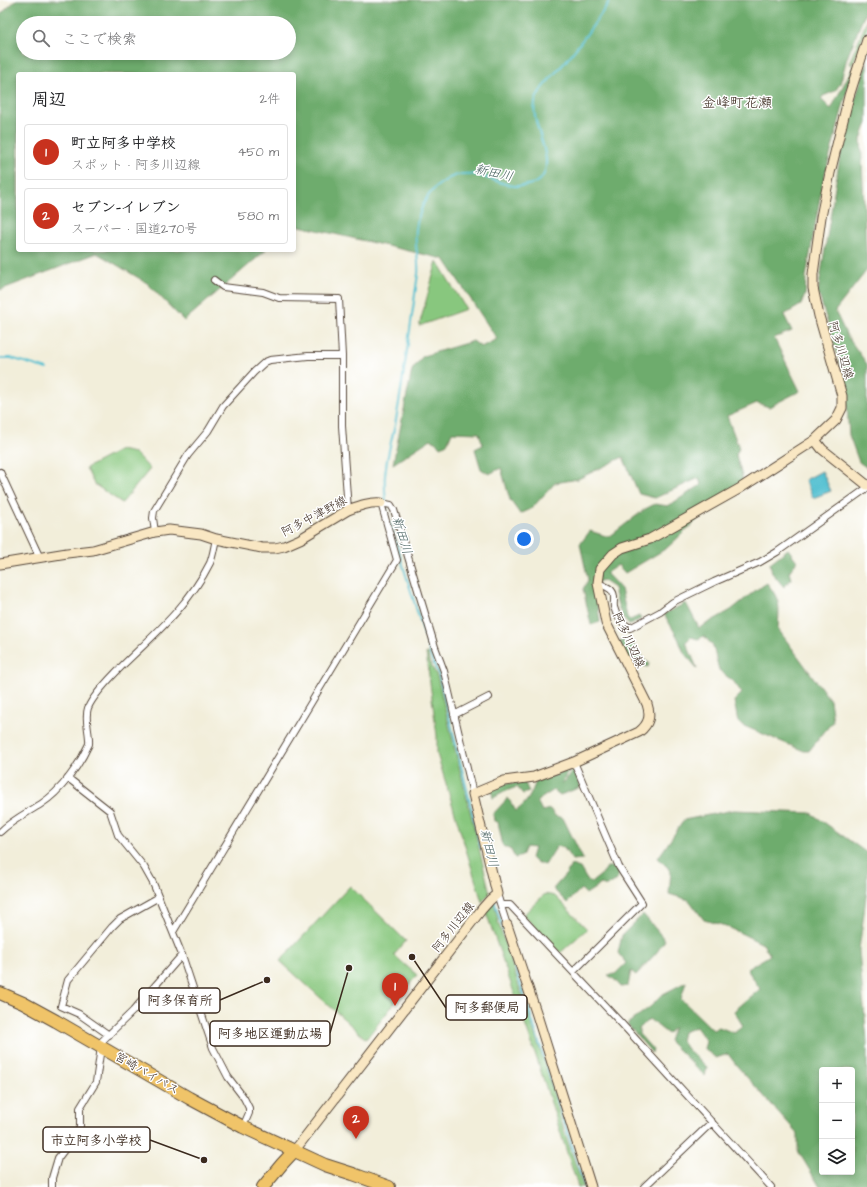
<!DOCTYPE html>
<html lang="ja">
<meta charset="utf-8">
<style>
body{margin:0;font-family:"Architects Daughter","Klee One",sans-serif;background:#f6f6f6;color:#202124}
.controls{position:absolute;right:12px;bottom:12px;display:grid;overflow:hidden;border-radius:4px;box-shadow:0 2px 6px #0003}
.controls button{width:36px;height:36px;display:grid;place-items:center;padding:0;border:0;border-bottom:1px solid #e0e0e0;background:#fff;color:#202124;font:20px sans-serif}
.you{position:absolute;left:524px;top:539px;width:14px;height:14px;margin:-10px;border:3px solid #fff;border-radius:50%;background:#1a73e8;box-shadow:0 0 0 6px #1a73e833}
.badge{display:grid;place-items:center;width:26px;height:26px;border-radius:50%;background:#c8321e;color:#fff;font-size:13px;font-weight:700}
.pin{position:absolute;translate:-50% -33px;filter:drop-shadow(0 1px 2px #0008)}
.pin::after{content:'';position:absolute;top:21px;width:14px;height:12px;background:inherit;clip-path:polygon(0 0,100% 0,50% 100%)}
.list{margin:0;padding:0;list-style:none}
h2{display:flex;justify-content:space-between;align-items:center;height:52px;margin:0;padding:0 16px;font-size:17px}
h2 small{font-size:13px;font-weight:400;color:#757577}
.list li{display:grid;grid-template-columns:26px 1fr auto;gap:12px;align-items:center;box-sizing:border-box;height:56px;margin:0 8px 8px;padding:0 8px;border:1px solid #e0e0e0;border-radius:4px}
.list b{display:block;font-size:15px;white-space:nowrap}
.list p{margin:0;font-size:13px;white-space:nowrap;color:#757577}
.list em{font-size:13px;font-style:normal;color:#757577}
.icon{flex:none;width:22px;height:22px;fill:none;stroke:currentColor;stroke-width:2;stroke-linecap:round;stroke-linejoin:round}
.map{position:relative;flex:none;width:867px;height:1187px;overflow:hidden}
.search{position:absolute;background:#fff;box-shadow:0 2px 6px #0003;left:16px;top:16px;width:280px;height:44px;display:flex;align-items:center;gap:10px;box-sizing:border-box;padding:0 14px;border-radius:22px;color:#757577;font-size:15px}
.panel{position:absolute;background:#fff;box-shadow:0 2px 6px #0003;left:16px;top:72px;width:280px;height:180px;border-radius:4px}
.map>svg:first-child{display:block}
.green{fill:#88c77e;stroke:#62784e}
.forest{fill:#6eac6d;stroke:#546b46;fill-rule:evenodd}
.water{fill:#57c1d2;stroke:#497678}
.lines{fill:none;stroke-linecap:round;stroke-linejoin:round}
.stream{stroke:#57c1d2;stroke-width:2}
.street-casing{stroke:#56473a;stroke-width:8}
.secondary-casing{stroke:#56473a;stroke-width:11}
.highway-casing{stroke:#56473a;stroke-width:14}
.street{stroke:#fff;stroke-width:6}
.secondary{stroke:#f9e7c3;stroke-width:9}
.highway{stroke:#f0c469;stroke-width:12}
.labels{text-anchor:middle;stroke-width:3;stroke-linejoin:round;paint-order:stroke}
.street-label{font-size:12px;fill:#3b2a1e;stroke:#fff}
.water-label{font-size:13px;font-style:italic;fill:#455f5d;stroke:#fff}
.quarter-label{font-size:14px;fill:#3b2a1e;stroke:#fff}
.leader{fill:none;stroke:#3b2a1e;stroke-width:1.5}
.callout-dot{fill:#3b2a1e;stroke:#fff;stroke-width:1.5}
.callout{fill:#fff;stroke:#3b2a1e;stroke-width:1.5}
.callout-label{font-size:13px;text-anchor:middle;font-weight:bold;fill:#3b2a1e}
</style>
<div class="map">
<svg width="867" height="1187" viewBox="0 0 867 1187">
<rect width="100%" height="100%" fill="#fff"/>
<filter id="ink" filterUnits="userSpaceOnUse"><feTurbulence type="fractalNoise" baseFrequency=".025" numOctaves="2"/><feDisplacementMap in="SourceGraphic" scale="8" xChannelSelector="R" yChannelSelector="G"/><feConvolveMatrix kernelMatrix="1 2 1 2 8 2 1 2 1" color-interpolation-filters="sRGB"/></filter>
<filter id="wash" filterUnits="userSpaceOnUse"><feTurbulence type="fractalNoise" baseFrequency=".012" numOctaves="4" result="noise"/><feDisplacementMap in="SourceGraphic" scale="16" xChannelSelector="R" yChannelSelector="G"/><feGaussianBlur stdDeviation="0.9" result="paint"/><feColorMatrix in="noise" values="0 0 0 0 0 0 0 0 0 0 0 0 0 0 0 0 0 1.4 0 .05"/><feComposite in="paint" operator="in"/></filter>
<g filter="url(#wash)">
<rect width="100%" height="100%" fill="#f2eeda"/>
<path class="green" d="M 867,20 L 867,28 L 852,65 L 849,63 Z
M 437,261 L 466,309 L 419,326 Z
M 120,450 L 135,453 L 150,469 L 122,503 L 94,484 L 86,468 Z
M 426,653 L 428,653 L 429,661 L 437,676 L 490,893 L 482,902 L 437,754 L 437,736 Z
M 350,886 L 406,941 L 394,955 L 417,975 L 366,1039 L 280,961 Z
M 545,894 L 555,896 L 587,929 L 560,953 L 523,915 Z
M 492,903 L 494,903 L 499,925 L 547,1071 L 563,1127 L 583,1187 L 578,1187 L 535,1053 L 487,915 L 487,908 Z"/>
<path class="forest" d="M 16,0 L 867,0 L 867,8 L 847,58 L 840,84 L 835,91 L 823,96 L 821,99 L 831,109 L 854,65 L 822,186 L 806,277 L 805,295 L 801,305 L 784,315 L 792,331 L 774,338 L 800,391 L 769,407 L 757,403 L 727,416 L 739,448 L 736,455 L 743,480 L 699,518 L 667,548 L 625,573 L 618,565 L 606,573 L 621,589 L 627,617 L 630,620 L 639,616 L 641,619 L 629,625 C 619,616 617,601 614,588 L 602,580 L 595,584 L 600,622 L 591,625 L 583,589 L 588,580 L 580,544 L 590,531 L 609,537 L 645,509 L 655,504 L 668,506 L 701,485 L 699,478 L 655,498 L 639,494 L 623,457 L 578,479 L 555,483 L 531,509 L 520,514 L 510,500 L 501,468 L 489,474 L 481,469 L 475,449 L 483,445 L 479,433 L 452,432 L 447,444 L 441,447 L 431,439 L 393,464 L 412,370 L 423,356 L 473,341 L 481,347 L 497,339 L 444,259 L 295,225 L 294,226 L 294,74 L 18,74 L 18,250 L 266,250 L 184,321 L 147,283 L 97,253 L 0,290 L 0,15 ZM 23,23 L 289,23 L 289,53 L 23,53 Z
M 867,60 L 867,123 L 861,139 L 867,270 L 835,311 L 847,336 L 867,364 L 867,468 L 859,462 L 849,435 L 845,378 L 818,292 L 842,144 Z
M 788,549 L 797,561 L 789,572 L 791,579 L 784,587 L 772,573 L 770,563 Z
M 767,583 C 782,602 779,607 778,629 L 830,700 L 833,721 L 809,751 L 804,751 L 744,726 L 738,722 L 734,701 L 742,693 L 734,682 L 719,670 L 713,646 L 704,636 L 698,639 L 691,637 L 686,642 L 697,668 L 684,653 L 678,638 L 664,614 L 686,603 L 699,628 L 731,610 L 756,590 Z
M 630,639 L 644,660 L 649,663 L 648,667 C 628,661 629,660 619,642 Z
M 574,768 L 581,787 L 560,795 L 554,790 L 537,801 L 542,811 L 550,809 L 555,816 L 563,818 L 583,859 L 572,860 L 564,848 L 557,846 L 545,865 L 536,863 L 531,858 L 534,848 L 526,847 L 522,856 L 515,858 L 511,850 L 503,846 L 498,822 L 494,821 L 493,814 L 508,798 L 516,811 C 528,802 531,795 536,781 L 569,770 L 561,784 L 566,780 Z
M 506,783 L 525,783 L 529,792 L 523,794 L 517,787 L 506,791 L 493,798 L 491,789 Z
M 733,810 L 811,813 L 867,853 L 867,890 L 859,950 L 867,1042 L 867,1187 L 820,1187 L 798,1151 L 798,1134 L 737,1066 L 728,1054 L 716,1058 L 704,1049 L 706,1041 L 696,1027 L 683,1032 L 681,1040 L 687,1049 L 707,1067 L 705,1076 L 669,1041 L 674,1027 L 668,1034 L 649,1019 L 639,1029 L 639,1034 L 653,1050 L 652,1053 L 627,1024 L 650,1007 L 663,994 L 686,982 L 681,999 L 713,1030 L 719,1027 L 734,1033 L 743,1026 L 734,1011 L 760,989 L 747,969 L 770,955 L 763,944 L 726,926 L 704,920 L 689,900 L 669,894 L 671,871 L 658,858 L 684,820 ZM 822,1070 L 852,1070 L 852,1172 L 822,1172 Z
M 571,865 L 580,868 L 587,880 L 592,882 L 602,874 L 607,867 L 616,867 L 619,872 L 617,880 L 607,886 L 601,884 L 586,894 L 581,889 L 567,903 L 553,889 L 567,873 Z
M 643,914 L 665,940 L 657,952 L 636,975 L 631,971 L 628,986 L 621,987 L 615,980 L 608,975 L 615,974 L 626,963 L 618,953 L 622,935 Z"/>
<path class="water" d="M 822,471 L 831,491 L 813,498 L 805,480 Z"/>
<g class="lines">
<path class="stream" d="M 0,358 L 11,358 L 47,369
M 387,515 C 386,502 384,488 385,476 C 386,455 394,435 397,414 C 405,368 411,321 418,274 C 419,264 417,255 416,245 C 415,234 416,223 420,213 C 424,199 432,189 443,182 C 451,176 460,173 471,174 C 491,176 507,190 528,185 C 533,184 536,183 540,180 C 558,160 530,126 535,103 C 537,90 557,72 566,61 C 581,42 597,22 610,0
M 390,523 L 432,660 L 439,675 L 481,848
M 494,900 L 585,1187"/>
</g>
</g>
<g filter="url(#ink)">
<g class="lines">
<defs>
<path id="street" d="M 214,280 L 223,287 L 263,292 L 279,298 L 339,299 L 342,356 L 342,426 L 348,510
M 0,472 L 40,558
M 155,532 L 153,518 L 154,511 L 188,455 L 208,431 L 223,406 L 254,372 L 265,362 L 270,360 L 308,356 L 342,356
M 598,583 C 602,585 609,587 612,591 C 616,596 613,602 614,607 C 616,616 622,623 630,628 L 660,612 L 673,602 L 714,582 L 760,562 L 777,552 L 867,488
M 454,715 L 489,697
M 68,778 L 110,811 L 118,835 L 144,867 L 153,883 L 182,955 L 213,1048 L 228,1077 L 244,1098 L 249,1108 L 249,1113 L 243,1127
M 0,832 C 12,820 27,813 41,804 C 61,791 79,766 89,744 C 90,733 84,719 88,708 C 93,695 113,675 123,665 C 156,633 189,605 210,563 C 213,556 214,547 216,539
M 497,894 L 507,925
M 501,905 L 510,905 L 621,1023 L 771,1187
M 173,932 L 397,560 L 381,503 L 391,505 L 394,510 L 435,647 L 444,671 L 473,794
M 573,972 L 642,903 L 619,867 L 574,762
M 109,1035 L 79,1014 L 61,1006 L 68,980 L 112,927 L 120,919 L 159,897
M 98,1045 L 133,1011 L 182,955
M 52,1187 L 52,1178 L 58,1158 L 77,1133 L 80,1127 L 80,1108 L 96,1082 L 101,1047
M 644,1187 L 712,1122"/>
<path id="secondary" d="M 815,440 L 822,449 L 867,485
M 0,564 L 67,553 L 93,550 L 155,532 L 169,530 L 201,534 L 216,539 L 262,548 L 275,548 L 284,546 L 300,539 L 348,510 C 359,506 369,502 381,503
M 507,925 L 536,1012 L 591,1187
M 295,1150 L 482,909 L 490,900 L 497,894 L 473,794 L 504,781 L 534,777 L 574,762 L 639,732 C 649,724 651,716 647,704 L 606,623 L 598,583 L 600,569 L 613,554 L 622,548 L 650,539 L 739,489 L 815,440 L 836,420 L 842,408 L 842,396 L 819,316 L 813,288 L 813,274 L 821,217 L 830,173 L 849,96 L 867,40"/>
<path id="highway" d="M 0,993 L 23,1003 L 56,1021 L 189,1098 L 243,1127 L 325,1165 L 353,1174 L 389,1187
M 263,1187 L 282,1164 L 295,1150"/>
</defs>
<use href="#street" class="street-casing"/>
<use href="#secondary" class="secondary-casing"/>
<use href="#highway" class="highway-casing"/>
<use href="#street" class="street"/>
<use href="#secondary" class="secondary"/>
<use href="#highway" class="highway"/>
</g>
</g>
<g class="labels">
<g class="street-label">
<text transform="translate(841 350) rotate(73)" y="4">阿多川辺線</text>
<text transform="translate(314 516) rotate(-28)" y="4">阿多中津野線</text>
<text transform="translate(629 640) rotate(65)" y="4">阿多川辺線</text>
<text transform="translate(453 927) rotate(-52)" y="4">阿多川辺線</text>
<text transform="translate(147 1073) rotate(30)" y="4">宮崎バイパス</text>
</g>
<g class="water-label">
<text transform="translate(494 172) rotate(13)" y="5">新田川</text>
<text transform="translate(403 535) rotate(73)" y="5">新田川</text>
<text transform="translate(490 848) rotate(76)" y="5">新田川</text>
</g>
<g class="quarter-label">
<text x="737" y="107">金峰町花瀬</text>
</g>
</g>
<path class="leader" d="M267 980L220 1000M412 957L446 1008M349 968L330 1033M204 1160L150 1140"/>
<g class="callout-dot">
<circle cx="267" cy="980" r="4"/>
<circle cx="412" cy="957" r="4"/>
<circle cx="349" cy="968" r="4"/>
<circle cx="204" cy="1160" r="4"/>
</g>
<g class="callout">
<rect x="139" y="988" width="81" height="25" rx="4"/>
<rect x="446" y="995" width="81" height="25" rx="4"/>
<rect x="210" y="1021" width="120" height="25" rx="4"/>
<rect x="43" y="1127" width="107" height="25" rx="4"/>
</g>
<g class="callout-label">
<text x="180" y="1005">阿多保育所</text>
<text x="487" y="1012">阿多郵便局</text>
<text x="270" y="1038">阿多地区運動広場</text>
<text x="96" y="1145">市立阿多小学校</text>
</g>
</svg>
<div class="controls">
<button>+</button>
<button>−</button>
<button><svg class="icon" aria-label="layers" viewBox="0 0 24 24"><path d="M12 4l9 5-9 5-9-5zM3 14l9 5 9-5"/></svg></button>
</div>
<div class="you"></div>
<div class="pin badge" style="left:395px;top:1006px">1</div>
<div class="pin badge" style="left:356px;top:1139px">2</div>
<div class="search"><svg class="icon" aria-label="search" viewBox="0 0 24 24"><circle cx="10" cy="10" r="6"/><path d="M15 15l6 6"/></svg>ここで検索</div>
<section class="panel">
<h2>周辺<small>2件</small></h2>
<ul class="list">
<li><span class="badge">1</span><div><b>町立阿多中学校</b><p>スポット · 阿多川辺線</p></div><em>450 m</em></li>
<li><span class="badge">2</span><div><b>セブン-イレブン</b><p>スーパー · 国道270号</p></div><em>580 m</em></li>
</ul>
</section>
</div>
